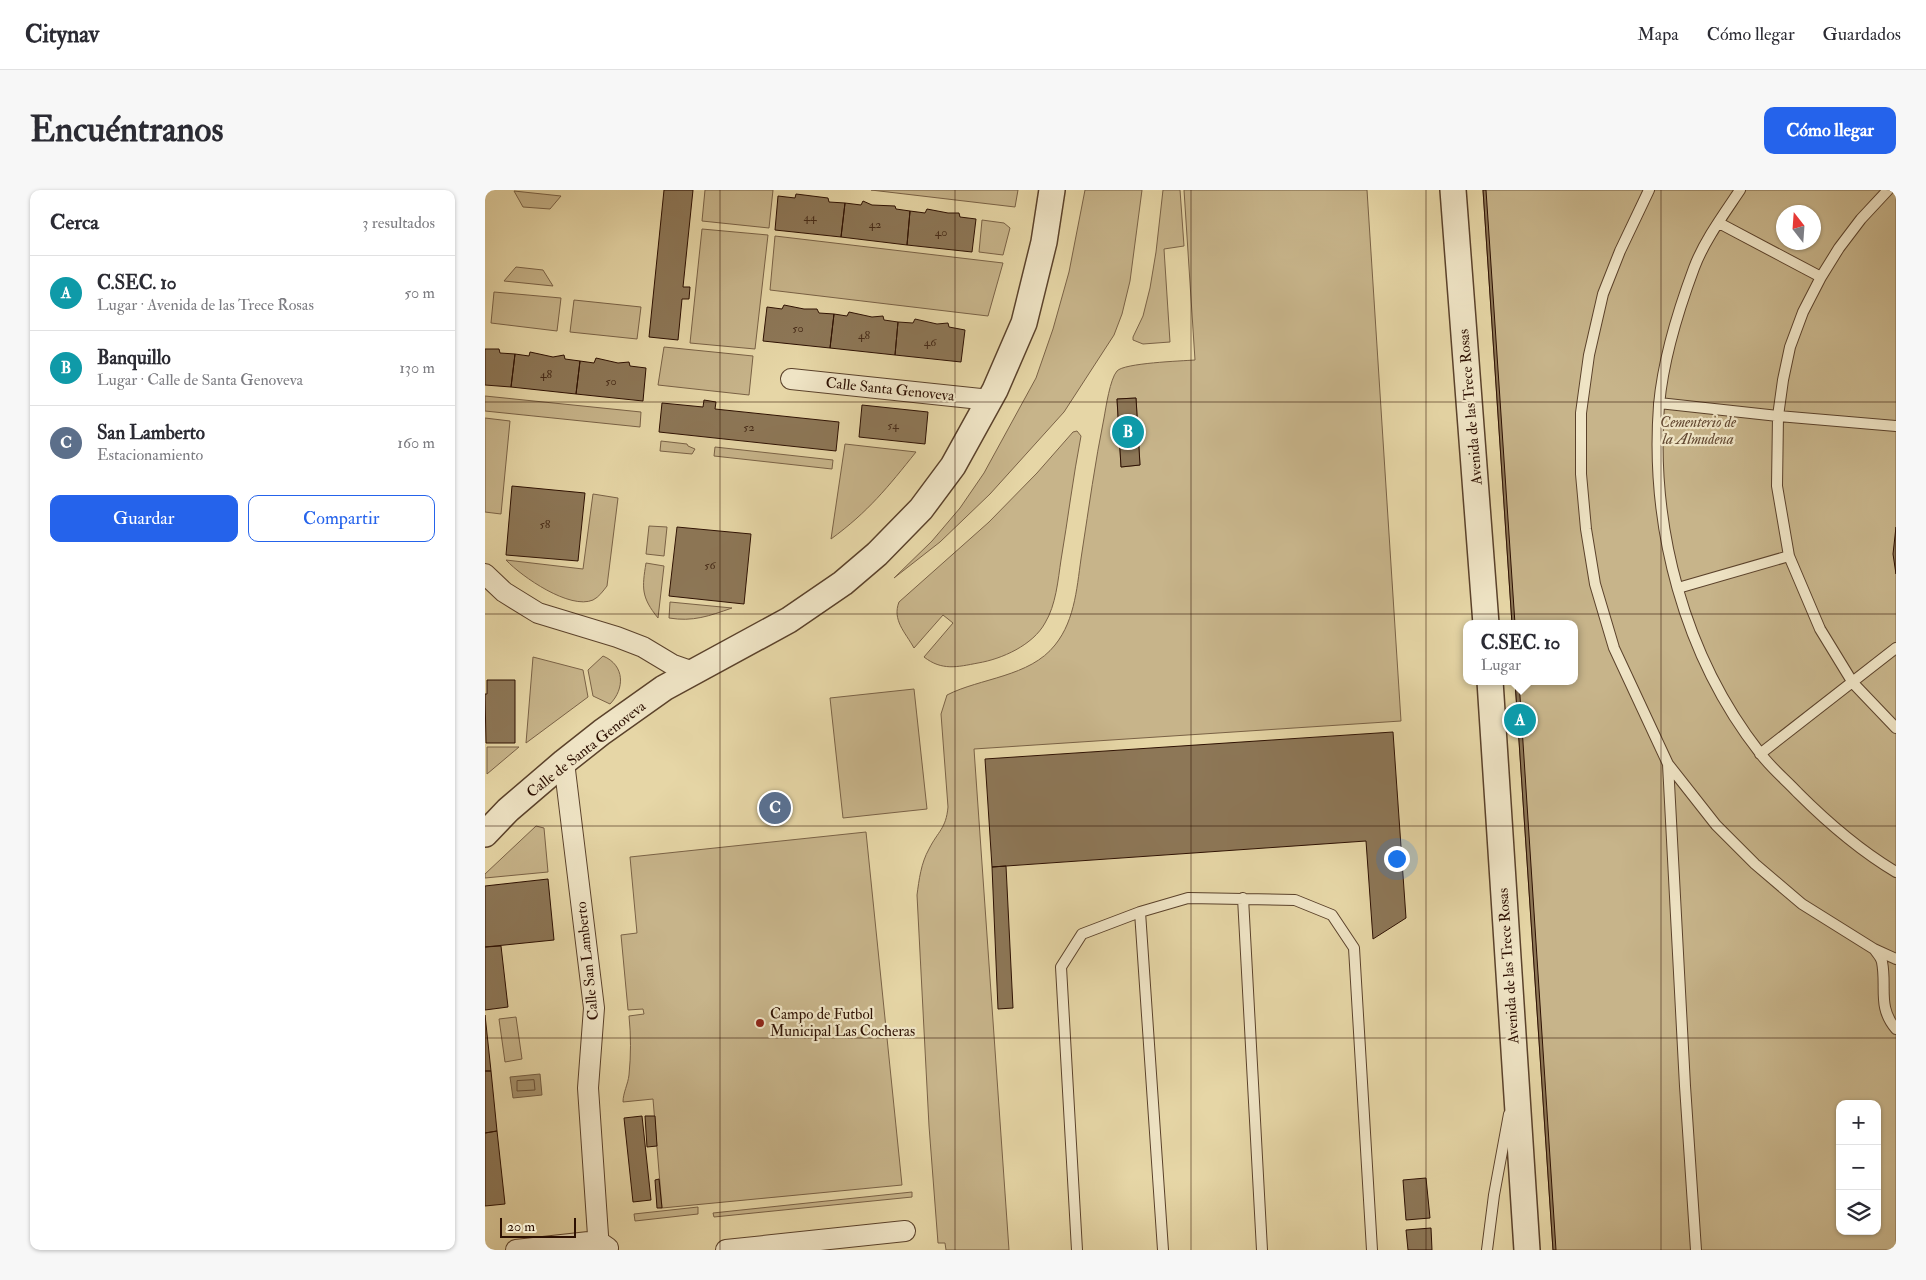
<!DOCTYPE html>
<html lang="es">
<meta charset="utf-8">
<style>
body{margin:0;font-family:"IM FELL Double Pica",serif;background:#f7f7f7;color:#2b2b33}
.controls{position:absolute;right:15px;bottom:15px;display:grid;overflow:hidden;border-radius:10px;box-shadow:0 1px 4px #0004}
.controls button{width:45px;height:45px;display:grid;place-items:center;padding:0;border:0;border-bottom:1px solid #e1e1e2;background:#fff;color:#2b2b33;font:25px sans-serif}
.compass{position:absolute;left:1291px;top:15px;width:45px;height:45px;border-radius:50%;background:#fff;box-shadow:0 1px 4px #0004;rotate:343deg}
.scale{position:absolute;left:15px;bottom:12px;width:76px;box-sizing:border-box;padding-left:5px;border:2px solid #2d1002;border-top:0;font-size:14px;line-height:18px;white-space:nowrap;color:#2d1002;-webkit-text-stroke:4px #efe4c5;paint-order:stroke}
.you{position:absolute;left:911px;top:668px;width:18px;height:18px;margin:-12px;border:4px solid #fff;border-radius:50%;background:#1a73e8;box-shadow:0 0 0 8px #1a73e833}
.badge{display:grid;place-items:center;width:32px;height:32px;border-radius:50%;background:#2563eb;color:#fff;font-size:16px;font-weight:700}
.pin{position:absolute;translate:-50% -50%;border:2px solid #fff;box-shadow:0 1px 5px #0006}
.popup{position:absolute;left:978px;top:430px;width:115px;height:65px;box-sizing:border-box;display:grid;place-content:center;border-radius:10px;background:#fff;filter:drop-shadow(0 1px 4px #0005);font-size:16px;white-space:nowrap;color:#7c7c81}
.popup b{font-size:19px;color:#2b2b33}
.popup::after{content:'';position:absolute;left:50%;top:100%;margin-left:-10px;border:10px solid transparent;border-top-color:#fff}
.list{margin:0;padding:0;list-style:none}
h2{display:flex;justify-content:space-between;align-items:center;height:65px;margin:0;padding:0 20px;font-size:21px}
h2 small{font-size:16px;font-weight:400;color:#7c7c81}
.list li{display:grid;grid-template-columns:32px 1fr auto;gap:15px;align-items:center;box-sizing:border-box;height:75px;padding:0 20px;border-top:1px solid #e1e1e2}
.list b{display:block;font-size:19px;white-space:nowrap}
.list p{margin:0;font-size:16px;white-space:nowrap;color:#7c7c81}
.list em{font-size:16px;font-style:normal;color:#7c7c81}
.actions{display:flex;gap:10px;padding:15px 20px}
.actions a{flex:1;padding:11px 0;border:1px solid #2563eb;border-radius:10px;text-align:center;font-size:18px;color:#2563eb}
.actions .main{background:#2563eb;color:#fff}
.icon{flex:none;width:28px;height:28px;fill:none;stroke:currentColor;stroke-width:2;stroke-linecap:round;stroke-linejoin:round}
.map{position:relative;flex:none;width:1411px;height:1060px;overflow:hidden;border-radius:10px}
header{display:flex;align-items:center;gap:30px;box-sizing:border-box;height:70px;padding:0 25px;background:#fff;border-bottom:1px solid #e1e1e2}
header strong{font-size:24px}
nav{display:flex;gap:28px;margin-inline-start:auto;font-size:18px}
.intro{display:flex;align-items:center;justify-content:space-between;box-sizing:border-box;height:120px;padding:0 30px}
h1{margin:0;font-size:35px}
.button{padding:12px 22px;border-radius:10px;background:#2563eb;color:#fff;font-size:18px;font-weight:700}
main{display:flex;gap:30px;padding:0 30px}
aside{flex:1;background:#fff;border-radius:10px;box-shadow:0 1px 4px #0004}
.map>svg:first-child{display:block}
.green{fill:#c7b48a;stroke:#7a6246;fill-rule:evenodd}
.water{fill:#a7936e;stroke:#765f43}
.lines{fill:none;stroke-linecap:round;stroke-linejoin:round}
.shore{stroke:#6a5238;stroke-width:1}
.building{fill:#8d7757;stroke:#2d1002}
.service-casing{stroke:#5b422b;stroke-width:12}
.minor-casing{stroke:#5b422b;stroke-width:22}
.tertiary-casing{stroke:#5b422b;stroke-width:28}
.service{stroke:#efe4c5;stroke-width:10}
.minor{stroke:#efe4c5;stroke-width:20}
.tertiary{stroke:#efe4c5;stroke-width:25}
.grid{fill:none;stroke:#2d1002;stroke-width:1;stroke-opacity:0.55}
.poi-dot{fill:#8f2418;stroke:#efe4c5;stroke-width:2}
.labels{text-anchor:middle;stroke-width:4.5;stroke-linejoin:round;paint-order:stroke}
.number-label{font-size:12px;fill:#452a17}
.street-label{font-size:15px;fill:#2d1002;stroke:#efe4c5}
.park-label{font-size:15px;font-style:italic;fill:#634932;stroke:#efe4c5}
.poi-label{font-size:15px;fill:#2d1002;stroke:#efe4c5;text-anchor:start}
</style>
<header>
<strong>Citynav</strong>
<nav><a>Mapa</a><a>Cómo llegar</a><a>Guardados</a></nav>
</header>
<div class="intro"><h1>Encuéntranos</h1><a class="button">Cómo llegar</a></div>
<main>
<aside>
<h2>Cerca<small>3 resultados</small></h2>
<ul class="list">
<li><span class="badge" style="background:#0f9aa8">A</span><div><b>C.SEC. 10</b><p>Lugar · Avenida de las Trece Rosas</p></div><em>50 m</em></li>
<li><span class="badge" style="background:#0f9aa8">B</span><div><b>Banquillo</b><p>Lugar · Calle de Santa Genoveva</p></div><em>130 m</em></li>
<li><span class="badge" style="background:#5c6f8a">C</span><div><b>San Lamberto</b><p>Estacionamiento</p></div><em>160 m</em></li>
</ul>
<div class="actions"><a class="main">Guardar</a><a>Compartir</a></div>
</aside>
<div class="map">
<svg width="1411" height="1060" viewBox="0 0 1411 1060">
<rect width="100%" height="100%" fill="#e6d6a6"/>
<filter id="stains"><feTurbulence type="fractalNoise" baseFrequency=".004" numOctaves="4"/><feColorMatrix values="0 0 0 0 .2 0 0 0 0 .09 0 0 0 0 .02 0 0 0 .5 -.17"/></filter>
<radialGradient id="worn" r=".72"><stop offset=".6" stop-color="#630" stop-opacity="0"/><stop offset="1" stop-color="#630" stop-opacity=".3"/></radialGradient>
<path class="green" d="M 220,0 L 288,0 L 284,38 L 217,31 Z
M 386,0 L 533,0 L 530,17 Z
M 600,0 L 657,0 L 645,91 L 637,124 L 629,145 L 592,202 L 579,222 L 505,304 L 455,352 L 409,388 L 447,351 L 475,318 L 499,283 L 551,188 L 568,139 L 584,82 Z
M 678,0 L 695,0 L 699,56 L 679,59 L 685,152 L 658,154 L 648,150 L 648,147 L 658,126 L 665,98 L 671,62 Z
M 699,0 L 882,0 L 916,531 L 489,559 L 524,1060 L 461,1060 L 460,1053 L 453,1053 L 444,936 L 432,705 C 434,690 436,673 444,659 C 453,641 461,639 463,617 L 456,524 L 462,505 C 495,488 545,487 570,455 C 591,429 592,394 597,362 C 604,317 610,272 619,228 C 621,217 625,189 632,181 C 639,173 696,171 710,170 ZM 651,208 L 655,275 L 636,277 L 632,209 Z
M 998,0 L 1411,0 L 1411,1060 L 1068,1060 L 1030,491 L 1089,491 L 1089,434 L 1027,434 ZM 1298,22 L 1328,22 L 1328,52 L 1298,52 ZM 1355,914 L 1392,914 L 1392,1041 L 1355,1041 Z
M 29,1 L 76,6 L 65,19 L 38,17 Z
M 497,30 L 519,33 L 525,38 L 518,65 L 494,62 Z
M 217,39 L 283,45 L 270,159 L 205,153 Z
M 290,46 L 518,73 L 503,126 L 285,100 Z
M 31,77 L 58,80 L 68,96 L 19,91 Z
M 9,102 L 76,108 L 72,141 L 6,133 Z
M 89,110 L 156,117 L 152,149 L 85,142 Z
M 179,157 L 268,166 L 264,205 L 173,195 Z
M 0,206 L 156,222 L 155,237 L 0,221 Z
M 0,228 L 25,231 L 16,324 L 0,322 Z
M 592,241 L 596,246 C 588,287 583,329 576,370 C 573,390 571,415 560,433 C 548,455 517,469 493,473 C 472,477 457,481 439,467 L 468,433 L 458,425 L 429,458 C 420,442 407,430 414,412 L 504,332 L 552,283 L 588,242 Z
M 176,251 L 202,254 L 203,256 L 210,259 L 207,264 L 175,261 Z
M 360,254 L 431,262 C 403,297 383,322 346,349 Z
M 230,257 L 348,270 L 347,279 L 229,266 Z
M 108,304 L 133,308 L 122,396 C 118,401 114,407 108,410 C 85,420 37,387 21,370 L 98,379 Z
M 164,336 L 182,337 L 179,366 L 161,364 Z
M 161,373 L 179,376 L 173,428 C 156,407 157,398 161,373 Z
M 185,412 L 247,418 C 224,426 208,432 184,428 Z
M 118,466 C 140,475 140,499 125,514 L 108,506 L 103,480 Z
M 48,467 L 98,480 L 103,507 L 41,553 Z
M 429,499 L 442,619 L 358,628 L 345,508 Z
M 2,557 L 34,557 L 2,584 Z
M 51,636 L 59,638 L 63,682 L 0,688 L 0,684 Z
M 381,642 L 417,995 L 177,1018 L 168,909 L 138,912 C 138,903 143,894 144,885 C 146,865 146,846 144,826 L 159,824 L 158,819 L 143,820 L 136,745 L 152,743 L 145,667 Z
M 31,827 L 37,869 L 20,872 L 14,829 Z
M 427,1002 L 427,1007 L 229,1027 L 228,1023 Z
M 213,1017 L 213,1024 L 150,1031 L 149,1024 Z"/>
<path class="water" d="M 55,884 L 57,905 L 28,908 L 25,887 Z"/>
<g class="lines">
<path class="shore" d="M 49,890 L 50,900 L 32,901 L 32,891 Z"/>
</g>
<path class="building" d="M 179,0 L 208,0 L 198,97 L 205,97 L 204,109 L 197,109 L 193,150 L 164,147 Z
M 998,0 L 1001,0 L 1030,434 L 1027,434 Z
M 311,4 L 343,8 L 344,12 L 360,13 L 356,47 L 290,40 L 293,6 L 310,8 Z
M 378,11 L 387,15 L 410,16 L 411,19 L 425,21 L 422,55 L 356,47 L 360,13 L 376,15 Z
M 442,19 L 463,23 L 474,23 L 475,27 L 491,29 L 487,62 L 422,55 L 425,21 L 440,23 Z
M 299,115 L 319,119 L 332,119 L 334,123 L 349,124 L 345,158 L 278,151 L 282,117 L 297,119 Z
M 364,122 L 387,127 L 398,126 L 399,130 L 413,132 L 410,165 L 345,158 L 349,124 L 362,126 Z
M 430,129 L 452,134 L 463,133 L 464,137 L 480,140 L 476,172 L 410,165 L 413,132 L 428,133 Z
M 0,159 L 14,159 L 15,163 L 30,164 L 26,197 L 0,195 Z
M 45,162 L 68,167 L 79,165 L 80,169 L 95,171 L 91,204 L 26,197 L 30,164 L 44,166 Z
M 111,168 L 133,173 L 144,172 L 145,176 L 161,178 L 158,211 L 91,204 L 95,171 L 109,173 Z
M 651,208 L 655,275 L 636,277 L 632,209 Z
M 219,210 L 231,212 L 230,219 L 354,232 L 351,261 L 174,242 L 177,213 L 218,217 Z
M 377,215 L 443,222 L 440,254 L 374,247 Z
M 27,296 L 100,303 L 93,371 L 21,365 Z
M 192,337 L 266,344 L 259,414 L 184,406 Z
M 1411,337 L 1411,384 L 1408,364 Z
M 2,490 L 30,490 L 30,553 L 1,553 L 0,504 L 2,504 Z
M 1030,491 L 1034,491 L 1071,1060 L 1068,1060 Z
M 908,542 L 921,728 L 888,749 L 881,651 L 507,677 L 500,569 Z
M 521,676 L 528,818 L 513,819 L 507,677 Z
M 63,689 L 69,750 L 0,757 L 0,696 Z
M 16,756 L 23,817 L 0,820 L 0,757 Z
M 0,825 L 6,881 L 0,881 Z
M 0,881 L 6,881 L 12,941 L 0,943 Z
M 157,926 L 166,1010 L 148,1012 L 139,928 Z
M 160,926 L 170,926 L 172,956 L 162,957 Z
M 12,941 L 20,1014 L 0,1016 L 0,943 Z
M 941,988 L 945,1028 L 921,1030 L 918,990 Z
M 174,989 L 177,1018 L 172,1018 L 170,990 Z
M 946,1038 L 947,1060 L 923,1060 L 921,1040 Z"/>
<g class="lines">
<defs>
<path id="service" d="M 1164,0 L 1135,61 L 1118,104 L 1104,165 L 1096,223 L 1096,284 L 1101,339 L 1110,394 L 1129,458 L 1183,574 L 1231,635 L 1270,674 L 1317,714 L 1389,759 C 1392,763 1396,767 1397,772 C 1402,797 1392,817 1411,839
M 1255,0 C 1239,24 1219,51 1209,78 C 1193,121 1178,170 1174,215 C 1165,337 1199,466 1275,563 C 1286,578 1301,590 1313,603 C 1343,633 1374,660 1411,682
M 1403,0 L 1376,29 L 1354,58 L 1336,87 L 1318,122 L 1305,157 L 1298,190 L 1293,226 L 1292,296 L 1304,366 L 1335,439 L 1368,493 L 1411,538
M 1234,33 L 1336,87
M 1174,213 L 1293,226 L 1411,236
M 1193,398 L 1304,366
M 1275,564 L 1411,458
M 1183,574 L 1200,896 L 1211,1060
M 758,708 L 777,1060
M 655,722 L 678,1060
M 1389,759 L 1411,769
M 592,1060 L 576,777 L 597,744 L 655,722 L 703,708 L 810,710 L 847,725 L 869,758 L 887,1060
M 1002,1060 L 1009,1005 L 1024,924"/>
<path id="minor" d="M 306,189 L 505,210
M 0,384 L 19,402 L 53,423 L 132,447 L 158,457 L 188,475 L 208,482
M 79,572 L 109,818 L 103,898 L 114,1060
M 31,1060 L 113,1051 L 123,1058
M 241,1060 L 420,1041"/>
<path id="tertiary" d="M 968,0 L 1001,434
M 1005,491 L 1042,1060
M 0,644 L 23,620 L 79,572 L 117,542 L 179,498 L 304,430 L 358,393 L 392,364 L 436,319 L 468,276 L 510,200 L 539,133 L 559,52 L 567,0"/>
</defs>
<use href="#service" class="service-casing"/>
<use href="#minor" class="minor-casing"/>
<use href="#tertiary" class="tertiary-casing"/>
<use href="#service" class="service"/>
<use href="#minor" class="minor"/>
<use href="#tertiary" class="tertiary"/>
</g>
<path class="grid" d="M 235,0 L 235,1060M 470,0 L 470,1060M 706,0 L 706,1060M 941,0 L 941,1060M 1176,0 L 1176,1060M 0,212 L 1411,212M 0,424 L 1411,424M 0,636 L 1411,636M 0,848 L 1411,848"/>
<circle class="poi-dot" cx="275" cy="833" r="5"/>
<g class="labels">
<g class="number-label">
<text x="325" y="31">44</text>
<text x="390" y="38">42</text>
<text x="456" y="46">40</text>
<text x="313" y="142">50</text>
<text x="379" y="149">48</text>
<text x="445" y="156">46</text>
<text x="61" y="188">48</text>
<text x="126" y="195">50</text>
<text x="408" y="239">54</text>
<text x="264" y="241">52</text>
<text x="60" y="338">58</text>
<text x="225" y="379">56</text>
</g>
<g class="street-label">
<text transform="translate(405 199) rotate(6)" y="5">Calle Santa Genoveva</text>
<text transform="translate(985 217) rotate(-95)" y="5">Avenida de las Trece Rosas</text>
<text transform="translate(101 559) rotate(-38)" y="5">Calle de Santa Genoveva</text>
<text transform="translate(102 771) rotate(-96)" y="5">Calle San Lamberto</text>
<text transform="translate(1023 776) rotate(-94)" y="5">Avenida de las Trece Rosas</text>
</g>
<g class="park-label">
<text x="1213" y="237">Cementerio de<tspan x="1213" dy="17">la Almudena</tspan></text>
</g>
<g class="poi-label">
<text x="285" y="829">Campo de Futbol<tspan x="285" dy="17">Municipal Las Cocheras</tspan></text>
</g>
</g>
<rect width="100%" height="100%" filter="url(#stains)"/>
<rect width="100%" height="100%" fill="url(#worn)"/>
</svg>
<div class="controls">
<button>+</button>
<button>−</button>
<button><svg class="icon" aria-label="layers" viewBox="0 0 24 24"><path d="M12 4l9 5-9 5-9-5zM3 14l9 5 9-5"/></svg></button>
</div>
<svg class="compass" viewBox="-18 -18 36 36"><path d="M0-13l5 13h-10z" fill="#e53935"/><path d="M0 13l5-13h-10z" fill="#7c7c81"/></svg>
<div class="scale">20 m</div>
<div class="you"></div>
<div class="pin badge" style="left:1035px;top:530px;background:#0f9aa8">A</div>
<div class="popup"><b>C.SEC. 10</b>Lugar</div>
<div class="pin badge" style="left:643px;top:242px;background:#0f9aa8">B</div>
<div class="pin badge" style="left:290px;top:618px;background:#5c6f8a">C</div>
</div>
</main>
